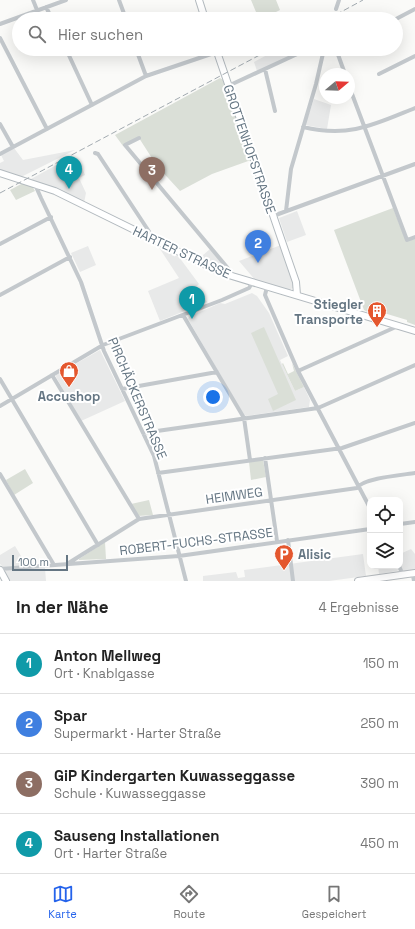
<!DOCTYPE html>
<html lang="de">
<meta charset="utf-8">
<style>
body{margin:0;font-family:"Space Grotesk",sans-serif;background:#f6f6f6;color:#222}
.controls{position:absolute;right:12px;bottom:12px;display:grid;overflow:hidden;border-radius:8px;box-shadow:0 4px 16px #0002}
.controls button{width:36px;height:36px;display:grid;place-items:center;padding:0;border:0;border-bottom:1px solid #e0e0e0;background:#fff;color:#222;font:20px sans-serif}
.compass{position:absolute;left:319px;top:68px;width:36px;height:36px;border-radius:50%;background:#fff;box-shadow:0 4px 16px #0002;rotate:71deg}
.scale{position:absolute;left:12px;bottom:10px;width:56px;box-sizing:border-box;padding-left:4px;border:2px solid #657683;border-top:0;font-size:11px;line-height:14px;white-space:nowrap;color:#657683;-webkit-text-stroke:3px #fff;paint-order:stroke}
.you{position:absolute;left:213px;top:397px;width:14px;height:14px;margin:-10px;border:3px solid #fff;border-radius:50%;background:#1a73e8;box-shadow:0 0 0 6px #1a73e833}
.badge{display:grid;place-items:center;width:26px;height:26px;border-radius:50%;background:#2563eb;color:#fff;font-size:13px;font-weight:700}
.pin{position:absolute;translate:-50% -33px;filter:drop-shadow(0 1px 2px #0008)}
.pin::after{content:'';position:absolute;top:21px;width:14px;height:12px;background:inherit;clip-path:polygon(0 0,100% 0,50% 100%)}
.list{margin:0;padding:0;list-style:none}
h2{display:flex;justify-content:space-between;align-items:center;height:52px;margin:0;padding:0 16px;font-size:17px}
h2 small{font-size:13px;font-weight:400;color:#767676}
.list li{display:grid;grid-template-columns:26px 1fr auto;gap:12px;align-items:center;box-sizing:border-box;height:60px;padding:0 16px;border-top:1px solid #e0e0e0}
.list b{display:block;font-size:15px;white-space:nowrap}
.list p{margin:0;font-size:13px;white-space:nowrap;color:#767676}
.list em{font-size:13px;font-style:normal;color:#767676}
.icon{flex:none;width:22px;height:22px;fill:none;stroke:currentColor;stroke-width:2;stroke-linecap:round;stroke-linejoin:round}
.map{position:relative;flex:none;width:415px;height:581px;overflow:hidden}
.search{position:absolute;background:#fff;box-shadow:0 4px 16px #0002;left:12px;right:12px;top:12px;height:44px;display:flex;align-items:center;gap:10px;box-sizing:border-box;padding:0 14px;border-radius:22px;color:#767676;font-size:15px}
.sheet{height:292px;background:#fff}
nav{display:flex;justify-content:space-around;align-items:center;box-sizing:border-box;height:56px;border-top:1px solid #e0e0e0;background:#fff;font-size:11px;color:#767676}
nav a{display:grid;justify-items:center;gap:2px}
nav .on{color:#2563eb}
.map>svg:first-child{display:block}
.built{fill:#e8e9e9}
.green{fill:#dadfd7}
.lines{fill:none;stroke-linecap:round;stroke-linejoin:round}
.secondary-casing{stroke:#b3babf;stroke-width:8}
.primary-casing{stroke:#b5babe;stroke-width:8}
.street{stroke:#c3c8cc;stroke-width:4}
.secondary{stroke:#fff;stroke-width:6}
.primary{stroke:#fff;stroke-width:6}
.rail{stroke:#a2aab0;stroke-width:1;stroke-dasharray:6 3;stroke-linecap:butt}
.labels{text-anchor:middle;stroke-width:4;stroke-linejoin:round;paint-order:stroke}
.street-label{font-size:13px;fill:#657683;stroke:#fff}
.poi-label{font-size:13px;font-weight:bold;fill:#657683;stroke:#fff;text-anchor:end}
</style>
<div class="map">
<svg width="415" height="581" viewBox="0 0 415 581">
<rect width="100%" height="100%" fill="#fafaf8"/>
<path class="built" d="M 278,49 L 306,49 L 257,71 L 254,62 Z
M 314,99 L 331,105 L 327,129 L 305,125 Z
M 14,148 L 23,160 L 75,150 L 17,179 L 0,175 L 0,163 L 4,161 L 1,155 Z
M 60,163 L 65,171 L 81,165 L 85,175 L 79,178 L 86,193 L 84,203 L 31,179 Z
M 297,211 L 306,235 L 287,242 L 279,218 Z
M 281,245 L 293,283 L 293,288 L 289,290 L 256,281 L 239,261 Z
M 88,246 L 96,265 L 80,272 L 71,253 Z
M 158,246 L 179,257 L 199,284 L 196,287 L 207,302 L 160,321 L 148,291 L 179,278 Z
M 210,249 L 224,265 L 223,270 L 201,260 L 202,256 Z
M 252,293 L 257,296 L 269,313 L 288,356 L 280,360 L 295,391 L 304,387 L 310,400 L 309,407 L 246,416 L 243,414 L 188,319 L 189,317 L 220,303 L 225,304 Z
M 100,350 L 125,401 L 81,421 L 56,377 L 56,375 Z
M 15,546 L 27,566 L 3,567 L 0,564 L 0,555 Z
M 411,549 L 415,554 L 415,581 L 412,581 L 411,578 L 398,570 L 397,571 L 379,574 L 378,566 L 400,566 L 400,554 Z
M 363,554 L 366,576 L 329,581 L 203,581 L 203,576 L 236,572 L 238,578 L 245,577 L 244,570 Z
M 45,568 L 46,581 L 10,581 L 4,573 L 6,570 Z"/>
<path class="green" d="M 251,0 L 276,0 L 280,10 L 262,19 L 259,19 Z
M 220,78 L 223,80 L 251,160 L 212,174 L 180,191 L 157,166 L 139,138 L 123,146 L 115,135 Z
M 23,183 L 32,186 L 35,191 L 16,200 L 10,190 Z
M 393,208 L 406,241 L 415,239 L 415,325 L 407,322 L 407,320 L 374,310 L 369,313 L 364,310 L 334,230 Z
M 264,327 L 296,400 L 273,411 L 268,399 L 278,394 L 251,333 Z
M 283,363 L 288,374 L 294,371 L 292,363 L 304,387 L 295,391 L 282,364 Z
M 263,460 L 266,477 L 251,480 L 249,462 Z
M 25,469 L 33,483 L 14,495 L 6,480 Z
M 149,500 L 153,515 L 138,516 L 131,504 Z
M 105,542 L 106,559 L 79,560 L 79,559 Z"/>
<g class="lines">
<defs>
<path id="secondary" d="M 199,0 L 205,19
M 216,49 L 287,256 L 296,282 L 297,295
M 0,173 L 55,191 L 222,273 L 415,331
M 0,570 L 6,581"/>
<path id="primary" d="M 358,581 L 415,573"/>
</defs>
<use href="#secondary" class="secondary-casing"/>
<use href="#primary" class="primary-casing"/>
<path class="street" d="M 33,0 L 37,10
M 119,0 L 126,19
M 46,7 L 52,19
M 336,9 L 339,0
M 396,19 L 415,9
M 0,24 L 66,0
M 0,38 L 47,129
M 66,49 L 92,105
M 136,49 L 146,76
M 336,49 L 345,74
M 265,69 L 275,111
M 379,74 L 415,56
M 228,86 L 308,49
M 349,86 L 407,240 L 415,237
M 0,124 L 13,147
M 303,127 C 349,138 373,125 415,108
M 139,138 L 125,145 L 231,272 L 233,277
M 95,153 L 98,154 L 150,233 L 151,238
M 0,154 L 146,76 L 217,52
M 38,185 L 37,189 L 41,198 L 81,282 L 104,351 L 154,456 L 186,581
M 286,211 L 291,169 L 316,84 L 324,49
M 273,216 L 415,164
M 0,244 L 51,217
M 267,287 L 265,295 L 298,371 L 370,508
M 0,295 L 70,257
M 183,315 L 244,418 L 250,460
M 298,371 L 398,326
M 52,375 L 139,519
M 0,379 L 98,545
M 122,389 L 217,372
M 0,406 L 103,345 L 222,300 L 249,288 L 252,283
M 143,433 L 318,408 L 415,365
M 265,458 L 277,541
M 158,473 L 342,448 L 415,423
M 0,474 L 54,565
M 400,524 L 415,522
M 288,540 L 293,581
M 67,564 L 139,519 L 357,488 C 363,478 402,475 415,473
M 399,566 L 403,575
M 0,569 L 179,556 L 370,529
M 413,573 L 414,581"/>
<use href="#secondary" class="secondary"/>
<use href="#primary" class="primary"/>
<path class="rail" d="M 328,19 L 363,0
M 0,193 L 271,49"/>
</g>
<defs>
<symbol id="building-pin" viewBox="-11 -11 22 30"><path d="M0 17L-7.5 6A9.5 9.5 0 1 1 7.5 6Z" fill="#e4572e" stroke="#fff"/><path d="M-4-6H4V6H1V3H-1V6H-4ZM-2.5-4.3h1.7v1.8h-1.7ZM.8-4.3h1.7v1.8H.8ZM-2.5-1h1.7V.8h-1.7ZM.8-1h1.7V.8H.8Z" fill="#fff"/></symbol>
<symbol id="shop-pin" viewBox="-11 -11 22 30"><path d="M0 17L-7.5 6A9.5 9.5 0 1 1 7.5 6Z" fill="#e4572e" stroke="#fff"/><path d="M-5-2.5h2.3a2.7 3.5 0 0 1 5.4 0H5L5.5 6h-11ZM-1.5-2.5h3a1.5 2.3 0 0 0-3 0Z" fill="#fff"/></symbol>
<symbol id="parking-pin" viewBox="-11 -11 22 30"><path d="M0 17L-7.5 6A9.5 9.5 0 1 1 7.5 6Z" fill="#e4572e" stroke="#fff"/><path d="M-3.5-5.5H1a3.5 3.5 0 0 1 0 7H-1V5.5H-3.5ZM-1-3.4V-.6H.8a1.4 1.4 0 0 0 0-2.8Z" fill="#fff"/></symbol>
</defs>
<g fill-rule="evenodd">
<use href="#building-pin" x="366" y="300" width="22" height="30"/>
<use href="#shop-pin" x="58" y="360" width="22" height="30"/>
<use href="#parking-pin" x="273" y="543" width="22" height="30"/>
</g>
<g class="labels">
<g class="street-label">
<text transform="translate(250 149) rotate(71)" y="5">GROTTENHOFSTRASSE</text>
<text transform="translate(182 252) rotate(25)" y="5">HARTER STRASSE</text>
<text transform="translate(138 398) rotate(67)" y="5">PIRCHÄCKERSTRASSE</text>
<text transform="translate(234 495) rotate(-8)" y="5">HEIMWEG</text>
<text transform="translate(196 541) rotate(-7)" y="5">ROBERT-FUCHS-STRASSE</text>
</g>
<g class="poi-label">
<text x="363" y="309">Stiegler<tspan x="363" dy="15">Transporte</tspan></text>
<text x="69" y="401" text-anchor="middle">Accushop</text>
<text x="298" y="559" text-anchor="start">Alisic</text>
</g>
</g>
</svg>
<div class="controls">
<button><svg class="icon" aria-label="locate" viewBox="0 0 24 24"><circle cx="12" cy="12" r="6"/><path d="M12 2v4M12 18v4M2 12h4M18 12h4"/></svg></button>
<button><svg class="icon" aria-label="layers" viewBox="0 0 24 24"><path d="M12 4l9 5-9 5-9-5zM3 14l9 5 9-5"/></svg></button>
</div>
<svg class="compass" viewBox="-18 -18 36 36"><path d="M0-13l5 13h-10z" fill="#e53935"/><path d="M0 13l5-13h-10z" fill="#767676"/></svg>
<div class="scale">100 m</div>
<div class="you"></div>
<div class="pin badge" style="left:192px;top:319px;background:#0f9aa8">1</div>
<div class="pin badge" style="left:258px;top:263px;background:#3f7fe0">2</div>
<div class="pin badge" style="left:152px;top:190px;background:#8d6e63">3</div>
<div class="pin badge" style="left:69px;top:189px;background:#0f9aa8">4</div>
<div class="search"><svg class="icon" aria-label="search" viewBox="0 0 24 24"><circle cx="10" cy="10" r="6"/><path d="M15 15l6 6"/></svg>Hier suchen</div>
</div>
<section class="sheet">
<h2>In der Nähe<small>4 Ergebnisse</small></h2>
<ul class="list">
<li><span class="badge" style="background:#0f9aa8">1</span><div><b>Anton Mellweg</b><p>Ort · Knablgasse</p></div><em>150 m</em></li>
<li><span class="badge" style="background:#3f7fe0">2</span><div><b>Spar</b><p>Supermarkt · Harter Straße</p></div><em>250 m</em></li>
<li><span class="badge" style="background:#8d6e63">3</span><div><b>GiP Kindergarten Kuwasseggasse</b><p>Schule · Kuwasseggasse</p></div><em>390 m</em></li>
<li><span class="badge" style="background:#0f9aa8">4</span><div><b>Sauseng Installationen</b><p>Ort · Harter Straße</p></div><em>450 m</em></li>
</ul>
</section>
<nav>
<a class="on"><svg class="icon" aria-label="map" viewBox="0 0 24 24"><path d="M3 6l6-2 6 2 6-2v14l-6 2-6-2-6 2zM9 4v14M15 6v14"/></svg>Karte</a>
<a><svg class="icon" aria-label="directions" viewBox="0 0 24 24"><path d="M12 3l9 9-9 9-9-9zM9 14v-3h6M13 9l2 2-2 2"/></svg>Route</a>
<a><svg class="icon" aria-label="saved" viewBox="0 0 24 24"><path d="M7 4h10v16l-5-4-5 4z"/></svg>Gespeichert</a>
</nav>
